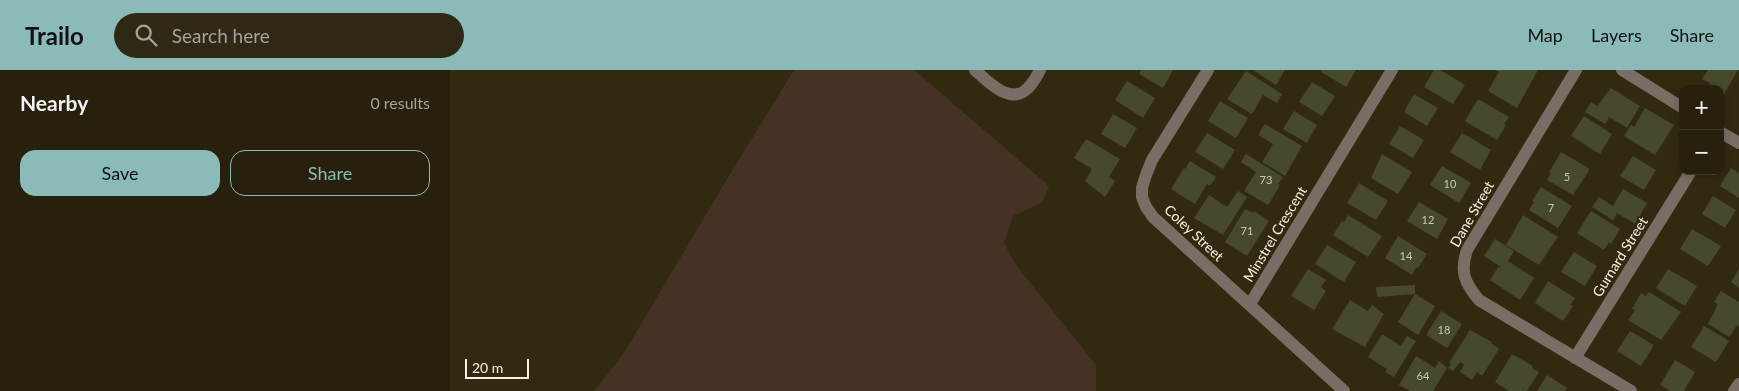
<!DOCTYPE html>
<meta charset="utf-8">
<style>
body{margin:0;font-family:Lato,sans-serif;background:#2e2815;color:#f1f3f6}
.controls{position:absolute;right:15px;top:15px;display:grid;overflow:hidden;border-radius:10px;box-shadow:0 2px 8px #0003}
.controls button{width:45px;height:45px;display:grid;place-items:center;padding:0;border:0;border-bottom:1px solid #423e2d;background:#26200c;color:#f1f3f6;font:25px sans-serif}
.scale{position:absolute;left:15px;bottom:12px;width:64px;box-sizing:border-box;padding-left:5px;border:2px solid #f7f2e3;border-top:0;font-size:14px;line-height:18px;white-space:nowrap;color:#f7f2e3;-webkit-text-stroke:4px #322a10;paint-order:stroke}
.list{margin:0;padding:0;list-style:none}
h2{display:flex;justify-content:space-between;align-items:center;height:65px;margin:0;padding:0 20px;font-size:21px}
h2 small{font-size:16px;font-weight:400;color:#a4a39d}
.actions{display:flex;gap:10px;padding:15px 20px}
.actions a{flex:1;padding:11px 0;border:1px solid #8bbbb9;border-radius:15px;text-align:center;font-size:18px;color:#8bbbb9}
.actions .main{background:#8bbbb9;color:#111}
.icon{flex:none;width:28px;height:28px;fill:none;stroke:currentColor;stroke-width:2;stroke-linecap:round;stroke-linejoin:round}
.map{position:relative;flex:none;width:1289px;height:321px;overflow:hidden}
header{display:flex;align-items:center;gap:30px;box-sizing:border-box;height:70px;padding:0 25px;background:#8bbbb9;color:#111}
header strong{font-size:24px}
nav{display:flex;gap:28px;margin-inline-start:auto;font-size:18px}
.search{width:350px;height:45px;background:#2e2815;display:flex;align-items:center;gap:12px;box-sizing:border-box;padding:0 18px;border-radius:28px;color:#a4a39d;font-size:19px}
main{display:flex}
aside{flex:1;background:#26200c}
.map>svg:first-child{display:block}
.green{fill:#463125}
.building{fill:#46492c}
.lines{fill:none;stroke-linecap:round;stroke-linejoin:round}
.street{stroke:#776f65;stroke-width:12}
.labels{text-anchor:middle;stroke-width:4;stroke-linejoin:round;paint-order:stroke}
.number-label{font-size:11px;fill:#cbc8b5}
.street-label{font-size:14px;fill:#f7f2e3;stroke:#322a10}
</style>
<header>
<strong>Trailo</strong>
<div class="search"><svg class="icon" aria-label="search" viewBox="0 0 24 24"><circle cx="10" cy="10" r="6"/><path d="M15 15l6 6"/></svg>Search here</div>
<nav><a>Map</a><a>Layers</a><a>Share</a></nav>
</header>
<main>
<aside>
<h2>Nearby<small>0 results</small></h2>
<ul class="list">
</ul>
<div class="actions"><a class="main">Save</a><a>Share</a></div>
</aside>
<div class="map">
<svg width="1289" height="321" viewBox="0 0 1289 321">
<rect width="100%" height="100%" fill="#322a10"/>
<path class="green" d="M 344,0 L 464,0 L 599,116 L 593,132 L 563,146 L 554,173 L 566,195 L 646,295 L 646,321 L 144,321 L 174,283 L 274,114 Z"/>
<path class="building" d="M 691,0 L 723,0 L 713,18 L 689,4 Z
M 803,0 L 835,0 L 826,15 Z
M 872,0 L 906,0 L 896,17 L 871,2 Z
M 984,0 L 990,0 L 1015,15 L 1003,34 L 974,17 Z
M 1045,0 L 1088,0 L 1067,38 L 1038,21 L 1049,2 Z
M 1258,0 L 1288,0 L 1274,24 L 1270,22 L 1270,19 L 1265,19 L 1259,15 L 1260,13 L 1252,9 Z
M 796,1 L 832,24 L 827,33 L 813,25 L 802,44 L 777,29 Z
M 677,11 L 705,28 L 693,48 L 665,30 Z
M 862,12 L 885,26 L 872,46 L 849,32 Z
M 1161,18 L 1190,36 L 1177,58 L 1159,47 L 1155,54 L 1135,42 L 1141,32 L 1147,36 Z
M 964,24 L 988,38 L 977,56 L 954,42 Z
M 1028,29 L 1059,47 L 1054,54 L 1056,55 L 1047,70 L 1015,51 Z
M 770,31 L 798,48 L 786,68 L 758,51 Z
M 1195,38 L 1224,55 L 1205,85 L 1174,66 L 1181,55 L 1184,57 Z
M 844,41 L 867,55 L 857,73 L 833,59 Z
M 663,44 L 687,58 L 675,78 L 651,64 Z
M 1134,46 L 1162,64 L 1150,84 L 1121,66 Z
M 815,54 L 852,76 L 835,106 L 812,92 L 823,74 L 808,65 Z
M 950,56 L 974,70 L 963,88 L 939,74 Z
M 757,63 L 785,80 L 773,99 L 745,82 Z
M 1012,63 L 1041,80 L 1030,100 L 1000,82 Z
M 636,69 L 670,89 L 659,107 L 665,111 L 655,127 L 635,111 L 642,99 L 624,88 Z
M 1111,82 L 1140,99 L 1123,125 L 1097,110 L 1101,103 L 1099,102 Z
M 796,84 L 833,107 L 828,114 L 830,115 L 818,135 L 794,121 L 806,102 L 791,92 Z
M 932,84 L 962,102 L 948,124 L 921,108 Z
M 1183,86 L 1206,100 L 1194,120 L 1170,106 Z
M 740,91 L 766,107 L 760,116 L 757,114 L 745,134 L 721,119 L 734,98 L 735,99 Z
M 992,96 L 1021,113 L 1009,133 L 980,115 Z
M 1281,98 L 1289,103 L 1289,128 L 1270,116 Z
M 909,113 L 938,131 L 926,150 L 897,133 Z
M 1091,117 L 1122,136 L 1108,158 L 1079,140 L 1084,132 L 1082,131 Z
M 1173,119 L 1197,133 L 1185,154 L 1167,143 L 1163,150 L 1142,137 L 1149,127 L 1163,136 Z
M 788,121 L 797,127 L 773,165 L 744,148 L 759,125 L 777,137 Z
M 1263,126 L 1286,140 L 1275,158 L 1252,144 Z
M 969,132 L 998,149 L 987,169 L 957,151 Z
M 795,139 L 803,143 L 804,141 L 819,151 L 797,186 L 775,172 Z
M 1141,141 L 1170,159 L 1161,174 L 1159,172 L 1154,180 L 1127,163 Z
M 898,145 L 932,166 L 918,187 L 883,165 L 892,151 L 894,152 Z
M 1073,145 L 1108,167 L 1089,195 L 1056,175 Z
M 1242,159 L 1271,176 L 1258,196 L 1230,179 Z
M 948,166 L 977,184 L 968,198 L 966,197 L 962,205 L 935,188 Z
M 1045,169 L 1064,181 L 1058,191 L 1084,208 L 1070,230 L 1040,210 L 1048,197 L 1050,198 L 1051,197 L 1034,186 Z
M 877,175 L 906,192 L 894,212 L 865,194 Z
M 1124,182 L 1147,196 L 1135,216 L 1111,202 Z
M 858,199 L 876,210 L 871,217 L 876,221 L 864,240 L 841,226 Z
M 1218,199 L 1247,216 L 1235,236 L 1206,218 Z
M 1289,199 L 1289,218 L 1281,212 Z
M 1098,211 L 1125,228 L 1120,235 L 1123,236 L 1113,251 L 1085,233 Z
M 965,215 L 965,224 L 985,236 L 968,265 L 948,252 L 965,224 L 927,227 L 926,217 Z
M 1271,221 L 1289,232 L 1289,255 L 1288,257 L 1287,255 L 1279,267 L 1258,254 L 1268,234 L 1264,232 Z
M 1199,222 L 1231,242 L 1211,270 L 1178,250 L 1185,240 L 1182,239 L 1191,223 L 1196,226 Z
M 900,230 L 918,241 L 922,235 L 934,244 L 915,277 L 882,259 Z
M 991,241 L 1012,254 L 997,278 L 976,265 Z
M 1254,256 L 1279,271 L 1266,292 L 1241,277 Z
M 1020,260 L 1042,272 L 1041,273 L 1049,279 L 1032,306 L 1027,302 L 1022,310 L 1010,302 L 1014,294 L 1010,292 L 1003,301 L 998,298 L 1001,294 L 999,293 Z
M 1180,261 L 1204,275 L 1191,296 L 1167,281 Z
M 932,264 L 951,276 L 957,266 L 966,271 L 944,307 L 935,302 L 937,299 L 918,287 Z
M 1062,284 L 1083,296 L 1082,298 L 1089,302 L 1077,321 L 1059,321 L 1045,312 Z
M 966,286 L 985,298 L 989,291 L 997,298 L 983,321 L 960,321 L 949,315 Z
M 1225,290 L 1245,302 L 1234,321 L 1220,321 L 1210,315 Z
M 1097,305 L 1117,318 L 1115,321 L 1087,321 Z"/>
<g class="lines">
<path class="street" d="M 525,0 C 536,10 557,32 573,22 C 581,17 586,8 590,0
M 758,0 L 702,90 L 696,105 L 692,118 L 692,127 L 696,137 L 703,147 L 894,321
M 1126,0 L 1017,180 C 1010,202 1014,212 1029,230 L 1181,321
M 1172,0 L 1233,38
M 1270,62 L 1289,73
M 800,234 L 942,0
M 1125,288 L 1241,101
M 1284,321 L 1289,314"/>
</g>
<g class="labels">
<g class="number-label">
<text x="1117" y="111">5</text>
<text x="816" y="114">73</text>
<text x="1000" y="118">10</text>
<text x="1101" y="142">7</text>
<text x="978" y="154">12</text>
<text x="797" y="165">71</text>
<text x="956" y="190">14</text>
<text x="994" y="264">18</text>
<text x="973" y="310">64</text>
</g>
<g class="street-label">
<text transform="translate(1022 144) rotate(-60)" y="5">Dane Street</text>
<text transform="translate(744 163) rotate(43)" y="5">Coley Street</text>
<text transform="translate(825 164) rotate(-59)" y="5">Minstrel Crescent</text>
<text transform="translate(1170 187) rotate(-58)" y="5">Gurnard Street</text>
</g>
</g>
</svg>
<div class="controls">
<button>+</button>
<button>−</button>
</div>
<div class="scale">20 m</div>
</div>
</main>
